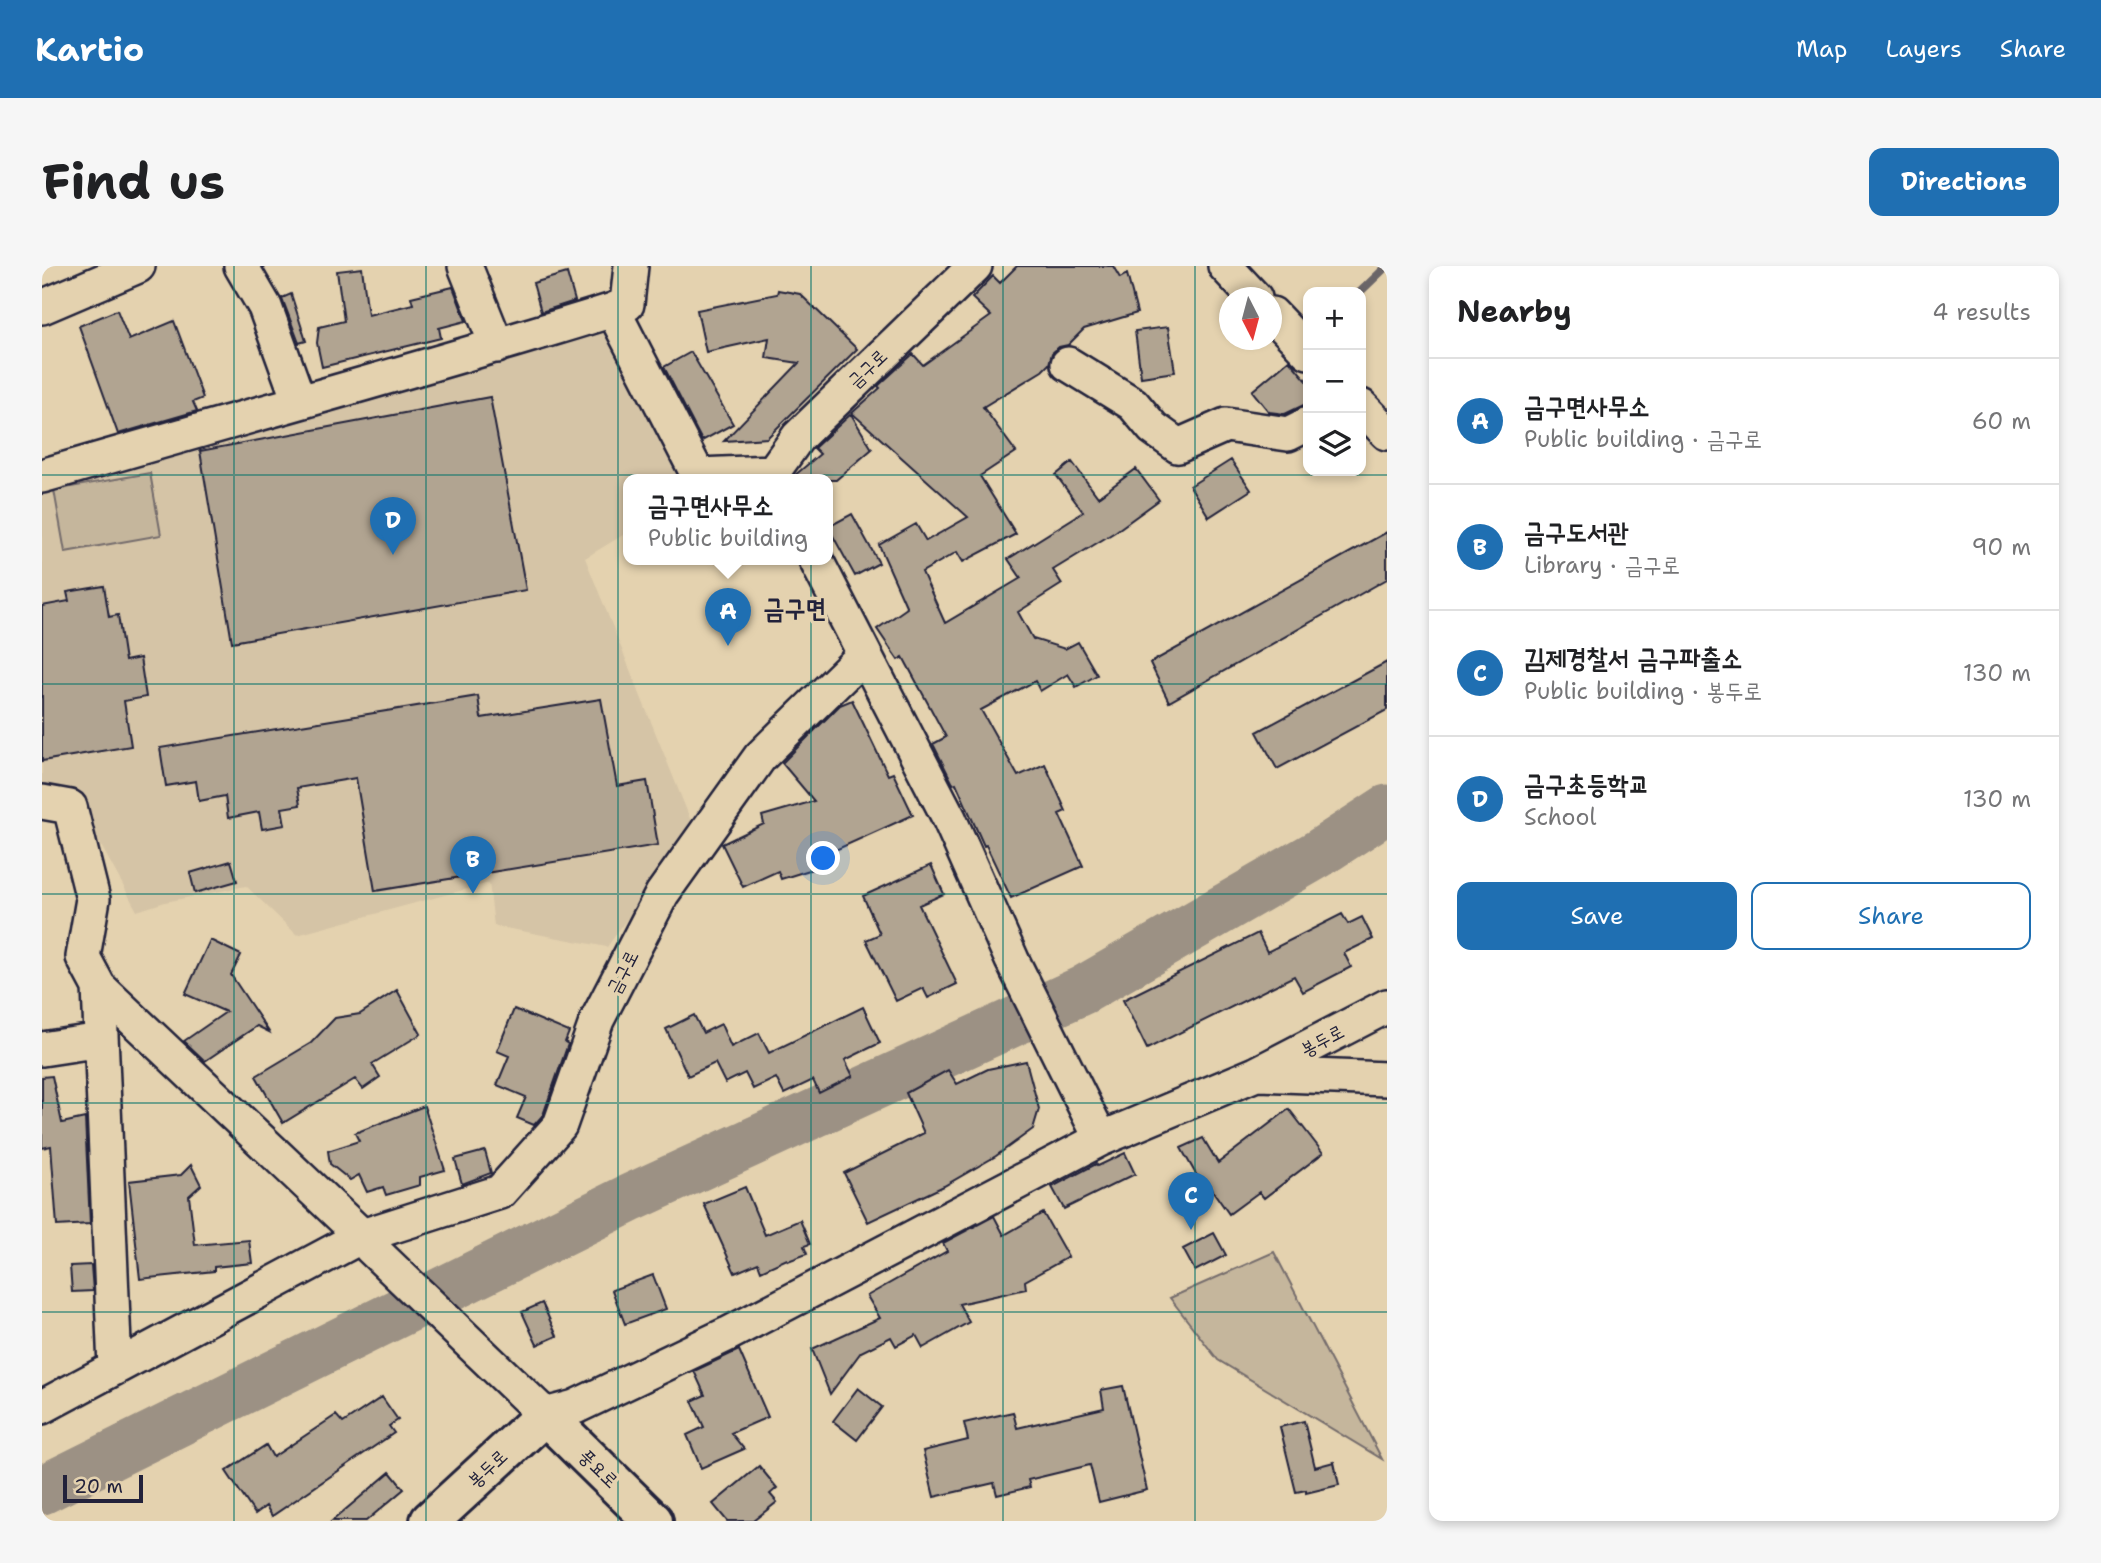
<!DOCTYPE html>
<meta charset="utf-8">
<style>
body{margin:0;font-family:"Shantell Sans","Poor Story",sans-serif;background:#f6f6f6;color:#202124}
.controls{position:absolute;right:21px;top:21px;display:grid;overflow:hidden;border-radius:14px;box-shadow:0 4px 10px #0003}
.controls button{width:63px;height:63px;display:grid;place-items:center;padding:0;border:0;border-bottom:2px solid #e0e0e0;background:#fff;color:#202124;font:35px sans-serif}
.compass{position:absolute;left:1177px;top:21px;width:63px;height:63px;border-radius:50%;background:#fff;box-shadow:0 4px 10px #0003;rotate:174deg}
.scale{position:absolute;left:21px;bottom:18px;width:80px;box-sizing:border-box;padding-left:7px;border:4px solid #22223b;border-top:0;font-size:19px;line-height:24px;white-space:nowrap;color:#22223b;-webkit-text-stroke:5px #e4d2af;paint-order:stroke}
.you{position:absolute;left:782px;top:593px;width:24px;height:24px;margin:-18px;border:5px solid #fff;border-radius:50%;background:#1a73e8;box-shadow:0 0 0 10px #1a73e833}
.badge{display:grid;place-items:center;width:46px;height:46px;border-radius:50%;background:#1f6fb2;color:#fff;font-size:23px;font-weight:700}
.pin{position:absolute;translate:-50% -58px;filter:drop-shadow(0 2px 4px #0008)}
.pin::after{content:'';position:absolute;top:37px;width:24px;height:21px;background:inherit;clip-path:polygon(0 0,100% 0,50% 100%)}
.popup{position:absolute;left:581px;top:208px;width:210px;height:91px;box-sizing:border-box;display:grid;place-content:center;border-radius:14px;background:#fff;filter:drop-shadow(0 2px 5px #0005);font-size:23px;white-space:nowrap;color:#757577}
.popup b{font-size:26px;color:#202124}
.popup::after{content:'';position:absolute;left:50%;top:100%;margin-left:-14px;border:14px solid transparent;border-top-color:#fff}
.list{margin:0;padding:0;list-style:none}
h2{display:flex;justify-content:space-between;align-items:center;height:91px;margin:0;padding:0 28px;font-size:30px}
h2 small{font-size:23px;font-weight:400;color:#757577}
.list li{display:grid;grid-template-columns:46px 1fr auto;gap:21px;align-items:center;box-sizing:border-box;height:126px;padding:0 28px;border-top:2px solid #e0e0e0}
.list b{display:block;font-size:26px;white-space:nowrap}
.list p{margin:0;font-size:23px;white-space:nowrap;color:#757577}
.list em{font-size:23px;font-style:normal;color:#757577}
.actions{display:flex;gap:14px;padding:21px 28px}
.actions a{flex:1;padding:16px 0;border:2px solid #1f6fb2;border-radius:14px;text-align:center;font-size:24px;color:#1f6fb2}
.actions .main{background:#1f6fb2;color:#fff}
.icon{flex:none;width:38px;height:38px;fill:none;stroke:currentColor;stroke-width:2;stroke-linecap:round;stroke-linejoin:round}
.map{position:relative;flex:none;width:1345px;height:1255px;overflow:hidden;border-radius:14px}
header{display:flex;align-items:center;gap:42px;box-sizing:border-box;height:98px;padding:0 35px;background:#1f6fb2;color:#fff}
header strong{font-size:33px}
nav{display:flex;gap:38px;margin-inline-start:auto;font-size:24px}
.intro{display:flex;align-items:center;justify-content:space-between;box-sizing:border-box;height:168px;padding:0 42px}
h1{margin:0;font-size:49px}
.button{padding:18px 32px;border-radius:14px;background:#1f6fb2;color:#fff;font-size:24px;font-weight:700}
main{display:flex;gap:42px;padding:0 42px}
aside{flex:1;background:#fff;border-radius:14px;box-shadow:0 4px 10px #0003}
.map>svg:first-child{display:block}
.built{fill:#d5c4a6}
.green{fill:#c5b69c;stroke:#746c6c;stroke-width:2}
.lines{fill:none;stroke-linecap:round;stroke-linejoin:round}
.stream{stroke:#6b6567;stroke-width:8}
.river{stroke:#9c9184;stroke-width:49}
.building{fill:#b1a491;stroke:#22223b;stroke-width:2}
.minor-casing{stroke:#22223b;stroke-width:38}
.major-casing{stroke:#22223b;stroke-width:44}
.minor{stroke:#e4d2af;stroke-width:33}
.major{stroke:#e4d2af;stroke-width:38}
.grid{fill:none;stroke:#0f766e;stroke-width:2;stroke-opacity:0.55}
.labels{text-anchor:middle;stroke-width:7;stroke-linejoin:round;paint-order:stroke}
.street-label{font-size:19px;fill:#22223b;stroke:#e4d2af}
.district-label{font-size:26px;font-weight:bold;fill:#22223b;stroke:#e4d2af}
</style>
<header>
<strong>Kartio</strong>
<nav><a>Map</a><a>Layers</a><a>Share</a></nav>
</header>
<div class="intro"><h1>Find us</h1><a class="button">Directions</a></div>
<main>
<div class="map">
<svg width="1345" height="1255" viewBox="0 0 1345 1255">
<rect width="100%" height="100%" fill="#e4d2af"/>
<filter id="ink" filterUnits="userSpaceOnUse"><feTurbulence type="fractalNoise" baseFrequency=".0143" numOctaves="2"/><feDisplacementMap in="SourceGraphic" scale="14" xChannelSelector="R" yChannelSelector="G"/><feConvolveMatrix kernelMatrix="1 2 1 2 8 2 1 2 1" color-interpolation-filters="sRGB"/></filter>
<g filter="url(#ink)">
<path class="built" d="M 571,61 L 656,214 L 586,214 L 586,266 L 543,292 L 651,560 L 565,681 L 452,660 L 447,617 L 255,669 L 204,620 L 123,636 L 95,645 L 28,523 L 0,524 L 0,222 Z"/>
<path class="green" d="M 108,207 L 119,269 L 23,286 L 12,224 Z
M 1232,986 L 1340,1193 L 1176,1094 L 1128,1032 Z"/>
<g class="lines">
<path class="stream" d="M 1318,26 L 1345,0"/>
<path class="river" d="M 0,1224 L 586,933 L 1041,724 L 1276,588 L 1345,543"/>
</g>
<path class="building" d="M 975,0 L 1071,0 L 1078,12 L 1085,8 L 1095,47 L 1042,63 L 1026,79 L 1017,81 L 1010,87 L 1007,98 L 1000,105 L 941,141 L 974,186 L 938,210 L 974,268 L 921,296 L 915,286 L 880,306 L 903,357 L 979,312 L 966,293 L 1041,246 L 1014,209 L 1030,196 L 1056,231 L 1094,203 L 1117,234 L 1073,266 L 1011,304 L 1020,318 L 976,346 L 991,373 L 1023,383 L 1036,376 L 1055,409 L 1034,421 L 1026,408 L 998,425 L 993,415 L 939,444 L 976,510 L 1003,498 L 1024,545 L 1017,548 L 1041,600 L 969,632 L 944,579 L 942,580 L 914,517 L 911,518 L 891,478 L 904,471 L 861,391 L 856,394 L 835,363 L 865,342 L 837,279 L 874,258 L 884,275 L 926,251 L 810,147 L 838,122 L 836,120 L 871,88 L 881,99 L 949,50 L 930,32 L 951,10 L 958,17 Z
M 320,2 L 326,49 L 371,38 L 369,31 L 411,21 L 424,55 L 397,62 L 399,72 L 280,101 L 275,77 L 277,61 L 302,55 L 295,5 Z
M 525,7 L 533,35 L 499,46 L 491,17 Z
M 736,24 L 758,28 L 815,83 L 725,172 L 682,175 L 757,97 L 724,92 L 727,72 L 664,86 L 655,44 L 735,28 Z
M 249,28 L 264,75 L 257,77 L 240,32 Z
M 75,44 L 87,74 L 132,55 L 161,132 L 151,136 L 155,145 L 76,168 L 37,60 Z
M 1126,61 L 1133,106 L 1099,111 L 1093,65 Z
M 649,86 L 691,158 L 660,175 L 622,101 Z
M 1247,94 L 1266,116 L 1266,137 L 1243,148 L 1227,146 L 1210,125 Z
M 448,131 L 484,324 L 190,376 L 158,185 Z
M 809,148 L 830,183 L 794,214 L 753,214 L 752,210 L 778,188 L 772,182 Z
M 1189,194 L 1209,224 L 1167,251 L 1148,220 Z
M 810,248 L 837,297 L 813,310 L 786,261 Z
M 1345,266 L 1345,313 L 1127,436 L 1108,397 Z
M 62,320 L 67,351 L 76,349 L 83,395 L 98,392 L 104,431 L 82,435 L 89,480 L 0,495 L 0,340 L 27,335 L 25,326 Z
M 1345,396 L 1345,444 L 1235,503 L 1215,466 Z
M 436,430 L 439,452 L 559,433 L 575,520 L 605,515 L 616,579 L 333,625 L 314,512 L 255,522 L 258,539 L 240,542 L 243,559 L 220,563 L 217,546 L 186,552 L 183,530 L 157,535 L 154,515 L 124,520 L 118,482 Z
M 810,434 L 846,509 L 851,507 L 871,549 L 791,585 L 793,596 L 739,613 L 736,605 L 701,621 L 680,578 L 722,558 L 720,550 L 772,535 L 740,497 L 798,439 Z
M 189,595 L 195,615 L 153,627 L 148,607 Z
M 889,599 L 902,628 L 877,639 L 915,718 L 886,732 L 881,722 L 854,735 L 824,674 L 838,668 L 821,630 Z
M 1300,648 L 1306,658 L 1320,651 L 1331,673 L 1302,687 L 1309,701 L 1261,726 L 1252,710 L 1105,783 L 1081,734 L 1216,667 L 1225,686 Z
M 168,674 L 199,689 L 189,709 L 227,766 L 215,760 L 163,795 L 142,775 L 184,746 L 143,728 Z
M 355,724 L 379,768 L 330,798 L 338,811 L 321,823 L 313,813 L 241,857 L 214,810 L 269,777 L 293,752 L 318,748 Z
M 821,741 L 838,777 L 803,794 L 811,810 L 777,827 L 771,814 L 742,828 L 734,812 L 711,823 L 703,807 L 683,817 L 673,797 L 646,810 L 624,763 L 652,749 L 661,767 L 679,758 L 689,781 L 717,767 L 727,787 Z
M 472,743 L 527,766 L 523,776 L 526,778 L 501,849 L 492,859 L 475,852 L 484,831 L 455,819 L 467,790 L 455,785 Z
M 984,795 L 997,843 L 991,863 L 954,890 L 902,920 L 826,956 L 802,907 L 882,867 L 864,827 L 906,804 L 915,818 L 946,803 Z
M 10,810 L 20,857 L 43,852 L 48,958 L 15,960 L 9,880 L 0,882 L 0,811 Z
M 382,840 L 403,904 L 378,911 L 378,919 L 344,929 L 341,921 L 325,926 L 317,909 L 308,914 L 288,898 L 286,885 L 317,875 L 313,867 Z
M 1247,843 L 1281,887 L 1222,932 L 1217,926 L 1187,948 L 1168,921 L 1163,924 L 1139,882 L 1161,872 L 1176,897 Z
M 443,885 L 449,907 L 420,918 L 413,893 Z
M 1083,887 L 1093,908 L 1022,943 L 1010,921 L 1054,898 L 1056,900 Z
M 149,899 L 159,919 L 147,930 L 153,979 L 207,974 L 210,997 L 172,1001 L 172,1005 L 98,1013 L 87,915 L 139,909 Z
M 703,921 L 723,969 L 758,954 L 768,978 L 762,980 L 765,988 L 746,995 L 745,993 L 719,1005 L 716,997 L 693,1007 L 662,938 Z
M 1001,947 L 1026,991 L 983,1015 L 984,1023 L 917,1038 L 927,1056 L 881,1082 L 874,1069 L 854,1080 L 849,1071 L 819,1086 L 788,1128 L 770,1083 L 838,1052 L 825,1030 L 905,985 L 901,977 L 952,950 L 962,969 Z
M 1172,967 L 1184,989 L 1153,1005 L 1141,983 Z
M 49,999 L 51,1025 L 30,1026 L 28,1000 Z
M 611,1009 L 624,1043 L 583,1058 L 570,1024 Z
M 500,1037 L 515,1070 L 495,1079 L 480,1046 Z
M 697,1084 L 726,1151 L 689,1167 L 702,1183 L 659,1202 L 645,1169 L 662,1161 L 650,1135 L 663,1129 L 652,1105 Z
M 1081,1120 L 1105,1224 L 1057,1236 L 1048,1199 L 986,1214 L 988,1221 L 955,1229 L 952,1217 L 892,1231 L 881,1185 L 926,1174 L 922,1157 L 971,1146 L 975,1162 L 1062,1142 L 1059,1124 Z
M 816,1122 L 840,1141 L 815,1174 L 791,1155 Z
M 340,1131 L 356,1154 L 347,1160 L 352,1167 L 230,1250 L 224,1240 L 213,1248 L 184,1205 L 224,1179 L 231,1191 L 294,1149 L 301,1157 Z
M 1262,1155 L 1273,1201 L 1292,1196 L 1297,1219 L 1264,1227 L 1264,1224 L 1254,1226 L 1238,1161 Z
M 717,1200 L 735,1222 L 728,1228 L 735,1236 L 711,1255 L 685,1255 L 671,1238 Z
M 348,1206 L 362,1223 L 324,1255 L 290,1255 Z"/>
<g class="lines">
<defs>
<path id="minor" d="M 199,0 L 223,41 L 257,135
M 423,0 L 455,80
M 1183,0 L 1213,32
M 0,41 L 96,0
M 571,44 L 585,38 L 589,0
M 1230,48 L 1266,86
M 1026,98 L 1091,138 L 1111,162 L 1136,180 L 1184,159 L 1246,168 L 1266,158
M 1319,140 L 1345,167
M 0,210 C 190,154 382,103 571,44 L 656,209 L 731,206
M 734,214 L 731,206 L 756,171 L 933,0
M 774,294 L 907,552 L 970,694 L 1059,873
M 0,536 L 28,541 L 51,633 L 41,691 L 57,721 L 73,1102
M 57,721 L 320,970 L 329,982 L 503,1149 L 533,1141 L 686,1068 L 1059,873 L 1214,808 L 1345,740
M 0,783 L 59,774
M 1217,808 L 1345,813
M 0,1141 L 320,970 L 458,926 L 518,859 L 555,754 L 620,628 L 718,491 L 822,389"/>
<path id="major" d="M 388,1255 L 503,1149 L 611,1255"/>
</defs>
<use href="#minor" class="minor-casing"/>
<use href="#major" class="major-casing"/>
<use href="#minor" class="minor"/>
<use href="#major" class="major"/>
</g>
</g>
<path class="grid" d="M 192,0 L 192,1255M 384,0 L 384,1255M 576,0 L 576,1255M 769,0 L 769,1255M 961,0 L 961,1255M 1153,0 L 1153,1255M 0,209 L 1345,209M 0,418 L 1345,418M 0,628 L 1345,628M 0,837 L 1345,837M 0,1046 L 1345,1046"/>
<g class="labels">
<g class="street-label">
<text transform="translate(825 102) rotate(-44)" y="7">금구로</text>
<text transform="translate(580 706) rotate(-63)" y="7">금구로</text>
<text transform="translate(1280 774) rotate(-28)" y="7">봉두로</text>
<text transform="translate(445 1202) rotate(-43)" y="7">봉두로</text>
<text transform="translate(557 1202) rotate(44)" y="7">풍요로</text>
</g>
<g class="district-label">
<text x="753" y="351">금구면</text>
</g>
</g>
</svg>
<div class="controls">
<button>+</button>
<button>−</button>
<button><svg class="icon" aria-label="layers" viewBox="0 0 24 24"><path d="M12 4l9 5-9 5-9-5zM3 14l9 5 9-5"/></svg></button>
</div>
<svg class="compass" viewBox="-18 -18 36 36"><path d="M0-13l5 13h-10z" fill="#e53935"/><path d="M0 13l5-13h-10z" fill="#757577"/></svg>
<div class="scale">20 m</div>
<div class="you"></div>
<div class="pin badge" style="left:686px;top:380px">A</div>
<div class="popup"><b>금구면사무소</b>Public building</div>
<div class="pin badge" style="left:431px;top:628px">B</div>
<div class="pin badge" style="left:1149px;top:964px">C</div>
<div class="pin badge" style="left:351px;top:289px">D</div>
</div>
<aside>
<h2>Nearby<small>4 results</small></h2>
<ul class="list">
<li><span class="badge">A</span><div><b>금구면사무소</b><p>Public building · 금구로</p></div><em>60 m</em></li>
<li><span class="badge">B</span><div><b>금구도서관</b><p>Library · 금구로</p></div><em>90 m</em></li>
<li><span class="badge">C</span><div><b>김제경찰서 금구파출소</b><p>Public building · 봉두로</p></div><em>130 m</em></li>
<li><span class="badge">D</span><div><b>금구초등학교</b><p>School</p></div><em>130 m</em></li>
</ul>
<div class="actions"><a class="main">Save</a><a>Share</a></div>
</aside>
</main>
